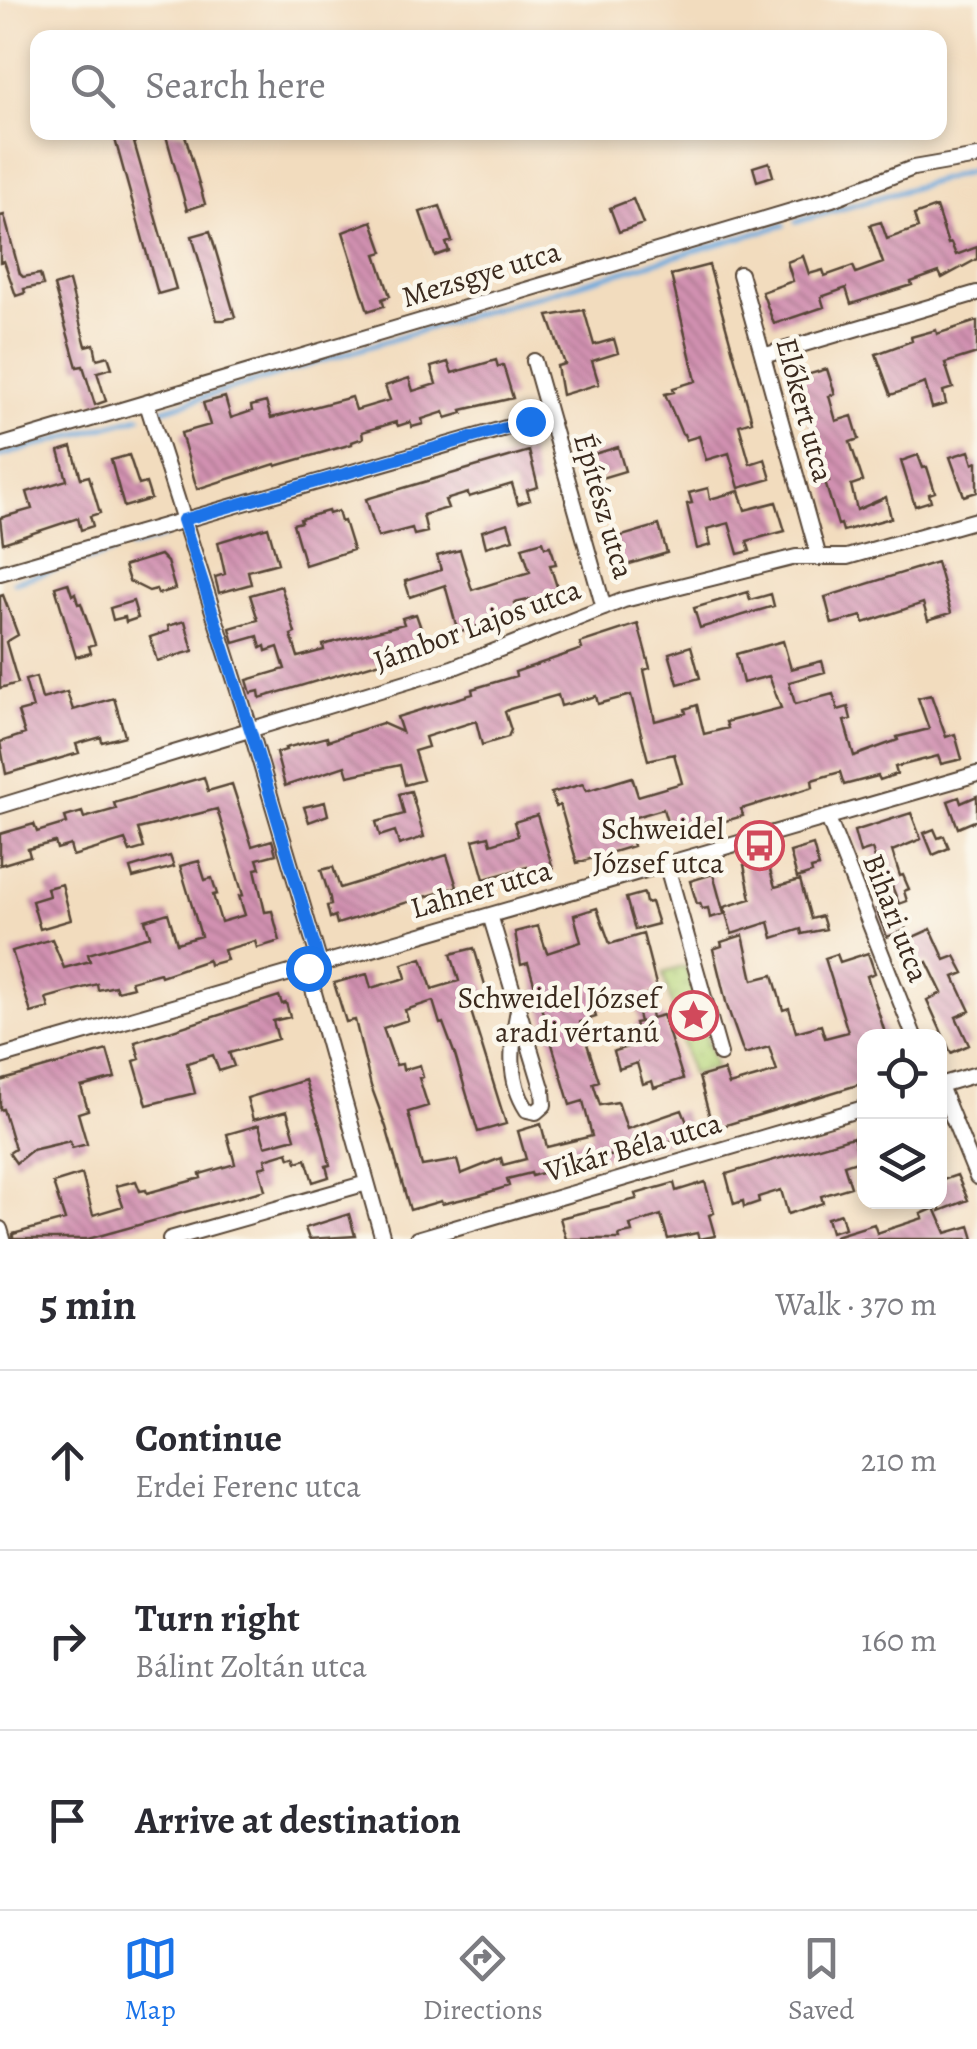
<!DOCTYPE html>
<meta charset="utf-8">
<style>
body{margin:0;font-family:Alegreya,serif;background:#f7f7f7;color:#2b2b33}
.controls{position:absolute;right:30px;bottom:30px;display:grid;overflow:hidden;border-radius:20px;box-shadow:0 5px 15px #0003}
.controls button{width:90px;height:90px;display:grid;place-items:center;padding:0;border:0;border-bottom:2px solid #e1e1e2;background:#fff;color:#2b2b33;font:50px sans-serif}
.stop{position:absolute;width:30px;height:30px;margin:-22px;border:8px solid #1a73e8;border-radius:50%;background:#fff}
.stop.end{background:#1a73e8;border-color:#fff;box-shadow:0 2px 10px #0008}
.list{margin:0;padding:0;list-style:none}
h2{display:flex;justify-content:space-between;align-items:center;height:130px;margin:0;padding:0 40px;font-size:42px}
h2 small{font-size:32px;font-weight:400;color:#7c7c81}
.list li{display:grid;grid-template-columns:65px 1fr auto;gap:30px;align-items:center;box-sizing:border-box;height:180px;padding:0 40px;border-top:2px solid #e1e1e2}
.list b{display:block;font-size:38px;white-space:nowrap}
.list p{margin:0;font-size:32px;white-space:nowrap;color:#7c7c81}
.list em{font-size:32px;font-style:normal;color:#7c7c81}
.icon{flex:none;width:55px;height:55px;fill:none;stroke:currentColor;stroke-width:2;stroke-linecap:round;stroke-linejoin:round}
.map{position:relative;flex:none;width:977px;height:1239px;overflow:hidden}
.search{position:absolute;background:#fff;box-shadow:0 5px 15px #0003;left:30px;right:30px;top:30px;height:110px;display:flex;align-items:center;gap:25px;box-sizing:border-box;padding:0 35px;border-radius:20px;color:#7c7c81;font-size:38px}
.sheet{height:670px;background:#fff}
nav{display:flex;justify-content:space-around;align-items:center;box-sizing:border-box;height:140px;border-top:2px solid #e1e1e2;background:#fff;font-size:28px;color:#7c7c81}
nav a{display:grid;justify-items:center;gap:5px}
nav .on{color:#1a73e8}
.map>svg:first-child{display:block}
.park{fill:url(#park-dots);stroke:#7a814e;stroke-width:2.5}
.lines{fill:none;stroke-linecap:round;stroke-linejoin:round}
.stream{stroke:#6aa9dd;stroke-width:5}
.building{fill:url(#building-back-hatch)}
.minor-casing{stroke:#564536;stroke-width:18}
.minor{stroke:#fff;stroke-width:14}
.route{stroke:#1a73e8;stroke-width:12}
.labels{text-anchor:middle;stroke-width:9;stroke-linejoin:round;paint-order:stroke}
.street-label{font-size:30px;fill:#3b2a1e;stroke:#fbf7ec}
.poi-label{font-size:30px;fill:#3b2a1e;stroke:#fbf7ec;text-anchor:end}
</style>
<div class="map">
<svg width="977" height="1239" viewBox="0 0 977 1239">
<defs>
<pattern id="park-dots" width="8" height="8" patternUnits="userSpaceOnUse" patternTransform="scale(2.5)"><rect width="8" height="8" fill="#b9d87f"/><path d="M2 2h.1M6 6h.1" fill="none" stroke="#a0ba6d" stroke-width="1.8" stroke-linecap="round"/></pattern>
<pattern id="building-back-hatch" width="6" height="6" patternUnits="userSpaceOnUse" patternTransform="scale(2.5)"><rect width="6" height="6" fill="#d191b1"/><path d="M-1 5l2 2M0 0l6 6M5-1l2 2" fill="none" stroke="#ab778f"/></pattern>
</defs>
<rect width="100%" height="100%" fill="#fbf7ec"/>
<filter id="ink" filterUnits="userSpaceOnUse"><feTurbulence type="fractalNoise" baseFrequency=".01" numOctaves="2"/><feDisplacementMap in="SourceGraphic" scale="20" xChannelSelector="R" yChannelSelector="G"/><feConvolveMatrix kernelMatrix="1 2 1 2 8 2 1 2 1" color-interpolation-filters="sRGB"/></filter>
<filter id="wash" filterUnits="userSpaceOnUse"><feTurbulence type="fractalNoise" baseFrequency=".0048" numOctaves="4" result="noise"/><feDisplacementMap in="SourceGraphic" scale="40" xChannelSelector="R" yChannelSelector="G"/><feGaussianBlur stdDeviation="2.25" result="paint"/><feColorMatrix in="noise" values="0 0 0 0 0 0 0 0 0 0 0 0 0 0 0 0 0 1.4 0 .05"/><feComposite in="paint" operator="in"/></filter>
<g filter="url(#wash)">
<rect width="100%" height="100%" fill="#f2dcbe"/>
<path class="park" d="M 686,966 L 715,1068 L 691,1074 L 663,973 Z"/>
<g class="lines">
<path class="stream" d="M 796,222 L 977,169
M 159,411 L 478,313 L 784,225
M 0,456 L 140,417
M 131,547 L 163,537
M 83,561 L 116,551
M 65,567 L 71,565
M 14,582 L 60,568"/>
</g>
<g id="blocks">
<path class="building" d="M 113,132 L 131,132 L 176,289 L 158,294 Z
M 165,132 L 184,132 L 205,204 L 187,210 Z
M 769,162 L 773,176 L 757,181 L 753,167 Z
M 633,199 L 643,224 L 619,232 L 610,208 Z
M 440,206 L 452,241 L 446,243 L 449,251 L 435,256 L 420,212 Z
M 936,207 L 948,244 L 951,243 L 956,255 L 977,247 L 977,259 L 942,278 L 939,272 L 911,282 L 912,285 L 851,304 L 846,288 L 821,297 L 824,307 L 774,324 L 762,292 L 793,281 L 787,262 L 803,256 L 809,274 L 823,270 L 825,276 L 853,266 L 856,273 L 883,263 L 870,225 L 881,222 L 887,239 L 918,228 L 914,215 Z
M 4,215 L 20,274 L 23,277 L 40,274 L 43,285 L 24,289 L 25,293 L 16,296 L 4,261 L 0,262 L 0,216 Z
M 372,221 L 383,252 L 376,254 L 390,296 L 382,299 L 384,306 L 368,311 L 343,232 Z
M 210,231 L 235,317 L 224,320 L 217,320 L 192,236 Z
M 709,265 L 752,421 L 739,425 L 750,464 L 765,459 L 771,479 L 739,488 L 729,453 L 706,460 L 699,436 L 686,440 L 684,434 L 682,434 L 665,394 L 674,392 L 673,388 L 696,381 L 671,275 Z
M 69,281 L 86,346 L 94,344 L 97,359 L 108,356 L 112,368 L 97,372 L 106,401 L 95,405 L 83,366 L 77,367 L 54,286 Z
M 584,310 L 594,345 L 614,339 L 618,353 L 592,361 L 599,384 L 562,395 L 557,366 L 565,364 L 548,316 Z
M 977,321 L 977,353 L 945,363 L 953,388 L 943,391 L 946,404 L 932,408 L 925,383 L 891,395 L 876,354 L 912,341 L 911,337 L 936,330 L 937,334 Z
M 496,360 L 498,367 L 503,365 L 513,398 L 462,410 L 463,413 L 446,418 L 444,412 L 422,419 L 423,424 L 412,427 L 410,422 L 398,426 L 396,422 L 362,432 L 363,438 L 352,442 L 352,444 L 276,466 L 275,464 L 197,489 L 181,433 L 210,425 L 203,403 L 225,397 L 231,418 L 252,411 L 251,406 L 266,402 L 271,418 L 352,397 L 356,410 L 390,400 L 385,386 L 409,378 L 413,391 L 436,384 L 431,367 L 448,362 L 452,373 Z
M 827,369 L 835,394 L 829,396 L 836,421 L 852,416 L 859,439 L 850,442 L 863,481 L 851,485 L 857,510 L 886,497 L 891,518 L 843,531 L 841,524 L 838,525 L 825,482 L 829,481 L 820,451 L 816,452 L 810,432 L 813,431 L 796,378 Z
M 72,447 L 81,478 L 89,476 L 100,513 L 90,516 L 93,526 L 81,530 L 78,518 L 3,543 L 0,518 L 32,509 L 27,492 L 67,480 L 59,451 Z
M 618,447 L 625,471 L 588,482 L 584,469 L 591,467 L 587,456 Z
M 529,451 L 538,487 L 527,490 L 530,500 L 518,504 L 512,484 L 469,497 L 468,493 L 445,500 L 448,508 L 423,515 L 427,532 L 414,535 L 412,528 L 378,537 L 366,499 Z
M 969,451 L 973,464 L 977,462 L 977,492 L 964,496 L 950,457 Z
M 129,455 L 139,485 L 146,483 L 151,499 L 124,507 L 111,460 Z
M 918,455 L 923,468 L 927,467 L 935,492 L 929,494 L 931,501 L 915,506 L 901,461 Z
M 708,488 L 710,499 L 739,491 L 745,510 L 776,502 L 785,531 L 747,541 L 750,551 L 738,554 L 729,523 L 707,529 L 711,545 L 697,549 L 687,504 L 692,503 L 689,493 Z
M 328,511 L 329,514 L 338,511 L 341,522 L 344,521 L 353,550 L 305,565 L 293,524 L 301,522 L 300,519 Z
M 508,523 L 513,539 L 486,547 L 482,531 Z
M 659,525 L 667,553 L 613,569 L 605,541 Z
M 268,527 L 278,563 L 248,571 L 251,584 L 219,593 L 215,577 L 225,574 L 218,542 Z
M 543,541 L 545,547 L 550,546 L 553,554 L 556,564 L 550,565 L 559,593 L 515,603 L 518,614 L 458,632 L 445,585 L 410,597 L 405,581 L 441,570 L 437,556 L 460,550 L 472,590 L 530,572 L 522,547 Z
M 160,555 L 167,562 L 175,589 L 158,594 L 156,589 L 149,591 L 129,581 L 124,566 Z
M 937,562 L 951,613 L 928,620 L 923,603 L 864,623 L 862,616 L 832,624 L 825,597 Z
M 68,583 L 72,595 L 75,593 L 78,604 L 81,603 L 95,644 L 89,646 L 91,653 L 76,657 L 55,587 Z
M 281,586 L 295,633 L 291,635 L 298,657 L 324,650 L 323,645 L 404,624 L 402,618 L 416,614 L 428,648 L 260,698 L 259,691 L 251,693 L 247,680 L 285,669 L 278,647 L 266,651 L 265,646 L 261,648 L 258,636 L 234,643 L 230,628 L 258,620 L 250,595 Z
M 748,592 L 750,600 L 771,594 L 774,606 L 700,628 L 694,608 Z
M 3,595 L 18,635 L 6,642 L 18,683 L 0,688 L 0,596 Z
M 133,601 L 138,618 L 126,622 L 125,617 L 113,620 L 110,608 Z
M 185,621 L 193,651 L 157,661 L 150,637 L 169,631 L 168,626 Z
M 638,624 L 650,668 L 644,670 L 655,721 L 686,713 L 685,709 L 697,705 L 704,734 L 728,728 L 726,722 L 781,708 L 769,676 L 743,683 L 736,654 L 783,641 L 791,669 L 822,661 L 825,672 L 789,682 L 795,704 L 833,694 L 838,710 L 848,707 L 851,719 L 844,721 L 854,756 L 898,740 L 897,737 L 929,729 L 918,698 L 931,695 L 946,737 L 955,734 L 962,759 L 941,764 L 938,756 L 895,767 L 897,774 L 880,780 L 878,776 L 844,785 L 840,772 L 812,780 L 813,787 L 741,809 L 743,816 L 722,822 L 721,818 L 670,832 L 663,809 L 625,820 L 633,846 L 577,863 L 560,805 L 556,807 L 551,793 L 583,784 L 586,791 L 632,777 L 638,796 L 682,783 L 674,754 L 648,760 L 631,695 L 598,704 L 596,696 L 561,706 L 558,695 L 510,709 L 505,712 L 511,730 L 508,737 L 482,745 L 476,721 L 425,737 L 428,747 L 414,751 L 423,780 L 405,785 L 400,765 L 348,776 L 345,766 L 285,786 L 276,753 L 286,750 L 285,748 L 327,737 L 328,741 L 382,723 L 402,732 L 397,717 L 473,694 L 472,689 L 516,676 L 515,672 L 582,649 L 580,643 Z
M 691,646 L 700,678 L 678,684 L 669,653 Z
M 36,677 L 42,699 L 67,692 L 73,710 L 114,698 L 125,736 L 102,742 L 101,737 L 76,744 L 79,753 L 6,774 L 0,742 L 25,734 L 18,712 L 33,708 L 25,680 Z
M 204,777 L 208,791 L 232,784 L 252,846 L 272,840 L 276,854 L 257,859 L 260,868 L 255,869 L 265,912 L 272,911 L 280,941 L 257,948 L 255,941 L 224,950 L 227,960 L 209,965 L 208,960 L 161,976 L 160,973 L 131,981 L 133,987 L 117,991 L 115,986 L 98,990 L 97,984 L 46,998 L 49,1008 L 31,1013 L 12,951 L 52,939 L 64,968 L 90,961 L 88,954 L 150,936 L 145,920 L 168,913 L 177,943 L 201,936 L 180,866 L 199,861 L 205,880 L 212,878 L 217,894 L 213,895 L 221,922 L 245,915 L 239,896 L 243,895 L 217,809 L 138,829 L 144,848 L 130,852 L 125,840 L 73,856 L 70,845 L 57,849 L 55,842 L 28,849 L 30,856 L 0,865 L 0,834 L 34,824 L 37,832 L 67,823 L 65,817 L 82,812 L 84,818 L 116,809 L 114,803 Z
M 411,791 L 424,837 L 399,845 L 395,831 L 380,836 L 376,822 L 404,814 L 399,794 Z
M 977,796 L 977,820 L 958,828 L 948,801 L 959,797 L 961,803 Z
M 325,802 L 328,815 L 309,822 L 304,807 Z
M 911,813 L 921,839 L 892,851 L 900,876 L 903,875 L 909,889 L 904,891 L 907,901 L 899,904 L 888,876 L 881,878 L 872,849 L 860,853 L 854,831 Z
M 537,815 L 553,869 L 529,876 L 527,867 L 484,879 L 473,840 L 489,836 L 491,844 L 518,836 L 514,822 Z
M 934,829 L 938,838 L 944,836 L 949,848 L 933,855 L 924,833 Z
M 813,845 L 819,867 L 811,869 L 812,873 L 797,878 L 790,852 Z
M 447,855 L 457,887 L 337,924 L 335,916 L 330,918 L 327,906 L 331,905 L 330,898 L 321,870 L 333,867 L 340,888 Z
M 170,856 L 174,867 L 133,878 L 130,868 Z
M 763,860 L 766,868 L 769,867 L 775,887 L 800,880 L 811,919 L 822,916 L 826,929 L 802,934 L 801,929 L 773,938 L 769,922 L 732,934 L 724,907 L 751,899 L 744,865 Z
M 713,874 L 724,914 L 710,918 L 708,908 L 702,909 L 700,903 L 697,904 L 690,881 Z
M 62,884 L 71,920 L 40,929 L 32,901 L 49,896 L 47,888 Z
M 644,893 L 646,903 L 651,902 L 658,924 L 635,930 L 626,898 Z
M 895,902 L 906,930 L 887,937 L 876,909 Z
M 597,908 L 610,944 L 643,934 L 658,992 L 647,994 L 652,1018 L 663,1015 L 683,1079 L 654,1088 L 652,1081 L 643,1084 L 637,1063 L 619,1069 L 614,1051 L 641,1043 L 635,1023 L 640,1022 L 634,998 L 594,1010 L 596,1017 L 580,1022 L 599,1081 L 593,1083 L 600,1105 L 618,1102 L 627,1129 L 682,1110 L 692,1135 L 615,1157 L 614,1155 L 571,1164 L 532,1176 L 531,1173 L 507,1179 L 509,1186 L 480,1195 L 442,1204 L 441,1201 L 410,1210 L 386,1127 L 371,1086 L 355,1020 L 346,1022 L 334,983 L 367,974 L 371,988 L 406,978 L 402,964 L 422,958 L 432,989 L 459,981 L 451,954 L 474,948 L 488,995 L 473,999 L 475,1006 L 470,1008 L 506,1124 L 478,1132 L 455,1055 L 443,1023 L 440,1024 L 433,1001 L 405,1010 L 408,1020 L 383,1028 L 396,1065 L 402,1064 L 403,1070 L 420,1065 L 423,1077 L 419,1078 L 428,1106 L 408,1112 L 422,1166 L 457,1160 L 461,1174 L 501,1158 L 503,1165 L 526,1159 L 518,1131 L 541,1124 L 547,1147 L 592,1136 L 583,1101 L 570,1105 L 528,963 L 521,965 L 515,932 L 538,926 L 547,953 L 581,942 L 574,915 Z
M 931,929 L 945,960 L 955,956 L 964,973 L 954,977 L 970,1011 L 956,1017 L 969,1045 L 951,1053 L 927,1000 L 942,993 L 927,962 L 922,965 L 919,958 L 913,960 L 904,941 Z
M 743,935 L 753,980 L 773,975 L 783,1010 L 789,1008 L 796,1032 L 821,1025 L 825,1038 L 848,1032 L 825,958 L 837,954 L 840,962 L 868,953 L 875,973 L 867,976 L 886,1036 L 864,1036 L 864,1083 L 713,1129 L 699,1077 L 724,1070 L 729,1085 L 777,1071 L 769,1047 L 744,1054 L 727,1006 L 713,949 L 722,946 L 721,942 Z
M 279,996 L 282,1004 L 286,1003 L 290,1017 L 273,1021 L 278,1039 L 229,1053 L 234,1066 L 219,1071 L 213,1055 L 187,1063 L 195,1093 L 147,1105 L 134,1061 L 140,1059 L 135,1042 Z
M 107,1050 L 115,1078 L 81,1087 L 88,1110 L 78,1113 L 87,1144 L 72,1148 L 70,1141 L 32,1150 L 16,1163 L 9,1153 L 15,1149 L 3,1109 L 0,1110 L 0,1081 Z
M 305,1080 L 323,1134 L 330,1165 L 326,1166 L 329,1177 L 313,1182 L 306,1159 L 297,1162 L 295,1156 L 290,1158 L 288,1152 L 265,1159 L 267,1166 L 259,1168 L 265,1190 L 88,1239 L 13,1239 L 13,1234 L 65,1220 L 53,1183 L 82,1174 L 93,1215 L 123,1206 L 116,1186 L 136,1181 L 140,1191 L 146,1190 L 147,1193 L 201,1178 L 200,1174 L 235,1164 L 227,1134 L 259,1125 L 265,1146 L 295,1138 L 287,1111 L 253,1120 L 247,1098 Z
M 853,1137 L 860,1160 L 844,1165 L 851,1187 L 821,1196 L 823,1203 L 788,1214 L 781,1190 L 758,1197 L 759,1202 L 744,1207 L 743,1201 L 734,1204 L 726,1174 Z
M 957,1175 L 968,1200 L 940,1211 L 940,1181 Z
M 705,1182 L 714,1213 L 709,1215 L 715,1236 L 699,1239 L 697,1233 L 668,1239 L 661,1215 L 630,1225 L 632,1232 L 619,1235 L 620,1239 L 566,1239 L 560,1218 L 637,1199 L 635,1194 L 674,1183 L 676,1191 Z
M 935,1208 L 946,1233 L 970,1226 L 974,1239 L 835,1239 L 835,1236 L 874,1224 L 877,1233 L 923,1218 L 921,1214 Z
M 349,1214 L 355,1236 L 309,1239 L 305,1228 Z
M 841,1214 L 845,1228 L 831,1232 L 827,1218 Z"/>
</g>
</g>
<g filter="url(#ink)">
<use href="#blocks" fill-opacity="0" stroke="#564536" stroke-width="2.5"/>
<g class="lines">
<defs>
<path id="minor" d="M 740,274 L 819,558
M 763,356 L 977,293
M 534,361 L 604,608
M 147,404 L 251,731 L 320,964
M 0,446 L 832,199 L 913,168 L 977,157
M 0,573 L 530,421
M 0,806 L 452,668 L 624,600 L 796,557 L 847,557 L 977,520
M 828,818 L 914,1036
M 666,863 L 720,1054
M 490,915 L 543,1091 L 544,1105 L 536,1112 L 527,1110 C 507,1080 511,1044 518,1010
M 307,968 L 383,1239
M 0,1057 L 977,774
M 940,1085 L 977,1074
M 940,1086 L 977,1177
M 0,1229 L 3,1239
M 170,1239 L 367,1183
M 417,1239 L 864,1108"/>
</defs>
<use href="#minor" class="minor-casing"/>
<use href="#minor" class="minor"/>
</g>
</g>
<g class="lines" filter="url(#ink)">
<path class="route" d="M 308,968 L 320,964 L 256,748 L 183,520 L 530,421"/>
</g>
<defs>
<symbol id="bus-ring" viewBox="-11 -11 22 22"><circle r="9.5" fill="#fbf7ec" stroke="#d1495b" stroke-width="1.5"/><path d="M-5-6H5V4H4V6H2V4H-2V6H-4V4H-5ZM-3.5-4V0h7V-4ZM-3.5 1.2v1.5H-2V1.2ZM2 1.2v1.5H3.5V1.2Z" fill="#d1495b"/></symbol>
<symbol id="sight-ring" viewBox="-11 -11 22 22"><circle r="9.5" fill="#fbf7ec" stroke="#d1495b" stroke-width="1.5"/><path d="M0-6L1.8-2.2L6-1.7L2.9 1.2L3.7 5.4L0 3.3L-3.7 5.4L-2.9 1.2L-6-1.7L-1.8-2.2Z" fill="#d1495b"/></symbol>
</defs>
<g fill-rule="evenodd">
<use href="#bus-ring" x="732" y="818" width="55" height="55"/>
<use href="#sight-ring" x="666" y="988" width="55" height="55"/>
</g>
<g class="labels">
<g class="street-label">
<text transform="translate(481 274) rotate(-17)" y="10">Mezsgye utca</text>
<text transform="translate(805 410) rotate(75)" y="10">Előkert utca</text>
<text transform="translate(604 506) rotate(74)" y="10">Építész utca</text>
<text transform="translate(477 625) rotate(-20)" y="10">Jámbor Lajos utca</text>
<text transform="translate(481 889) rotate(-16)" y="10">Lahner utca</text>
<text transform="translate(896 918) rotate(69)" y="10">Bihari utca</text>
<text transform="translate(633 1147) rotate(-16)" y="10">Vikár Béla utca</text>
</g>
<g class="poi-label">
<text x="724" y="839">Schweidel<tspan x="724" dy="34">József utca</tspan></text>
<text x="659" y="1008">Schweidel József<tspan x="659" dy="34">aradi vértanú</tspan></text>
</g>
</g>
</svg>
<div class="controls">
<button><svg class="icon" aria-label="locate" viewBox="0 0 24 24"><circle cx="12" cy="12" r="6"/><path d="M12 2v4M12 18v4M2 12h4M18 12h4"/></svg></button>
<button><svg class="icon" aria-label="layers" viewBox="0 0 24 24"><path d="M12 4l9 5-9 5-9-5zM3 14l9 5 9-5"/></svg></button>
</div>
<div class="stop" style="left:308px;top:968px"></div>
<div class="stop end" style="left:530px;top:421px"></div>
<div class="search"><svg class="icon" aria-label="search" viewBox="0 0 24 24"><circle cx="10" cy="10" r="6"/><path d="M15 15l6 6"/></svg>Search here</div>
</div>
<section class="sheet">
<h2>5 min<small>Walk · 370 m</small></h2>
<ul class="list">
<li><svg class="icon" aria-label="ahead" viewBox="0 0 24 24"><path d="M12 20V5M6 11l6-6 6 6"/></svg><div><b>Continue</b><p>Erdei Ferenc utca</p></div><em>210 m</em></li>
<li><svg class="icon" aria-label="right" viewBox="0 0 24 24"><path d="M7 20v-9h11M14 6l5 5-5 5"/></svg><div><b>Turn right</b><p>Bálint Zoltán utca</p></div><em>160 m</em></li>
<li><svg class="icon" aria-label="arrive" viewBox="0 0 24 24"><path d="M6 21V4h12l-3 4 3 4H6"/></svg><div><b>Arrive at destination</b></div></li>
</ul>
</section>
<nav>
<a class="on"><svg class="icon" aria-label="map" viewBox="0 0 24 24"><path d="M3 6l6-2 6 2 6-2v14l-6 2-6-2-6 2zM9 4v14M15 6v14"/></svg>Map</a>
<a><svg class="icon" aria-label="directions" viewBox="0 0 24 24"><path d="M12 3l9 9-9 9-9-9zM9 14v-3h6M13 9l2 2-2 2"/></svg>Directions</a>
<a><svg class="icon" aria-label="saved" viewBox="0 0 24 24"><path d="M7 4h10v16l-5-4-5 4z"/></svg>Saved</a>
</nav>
